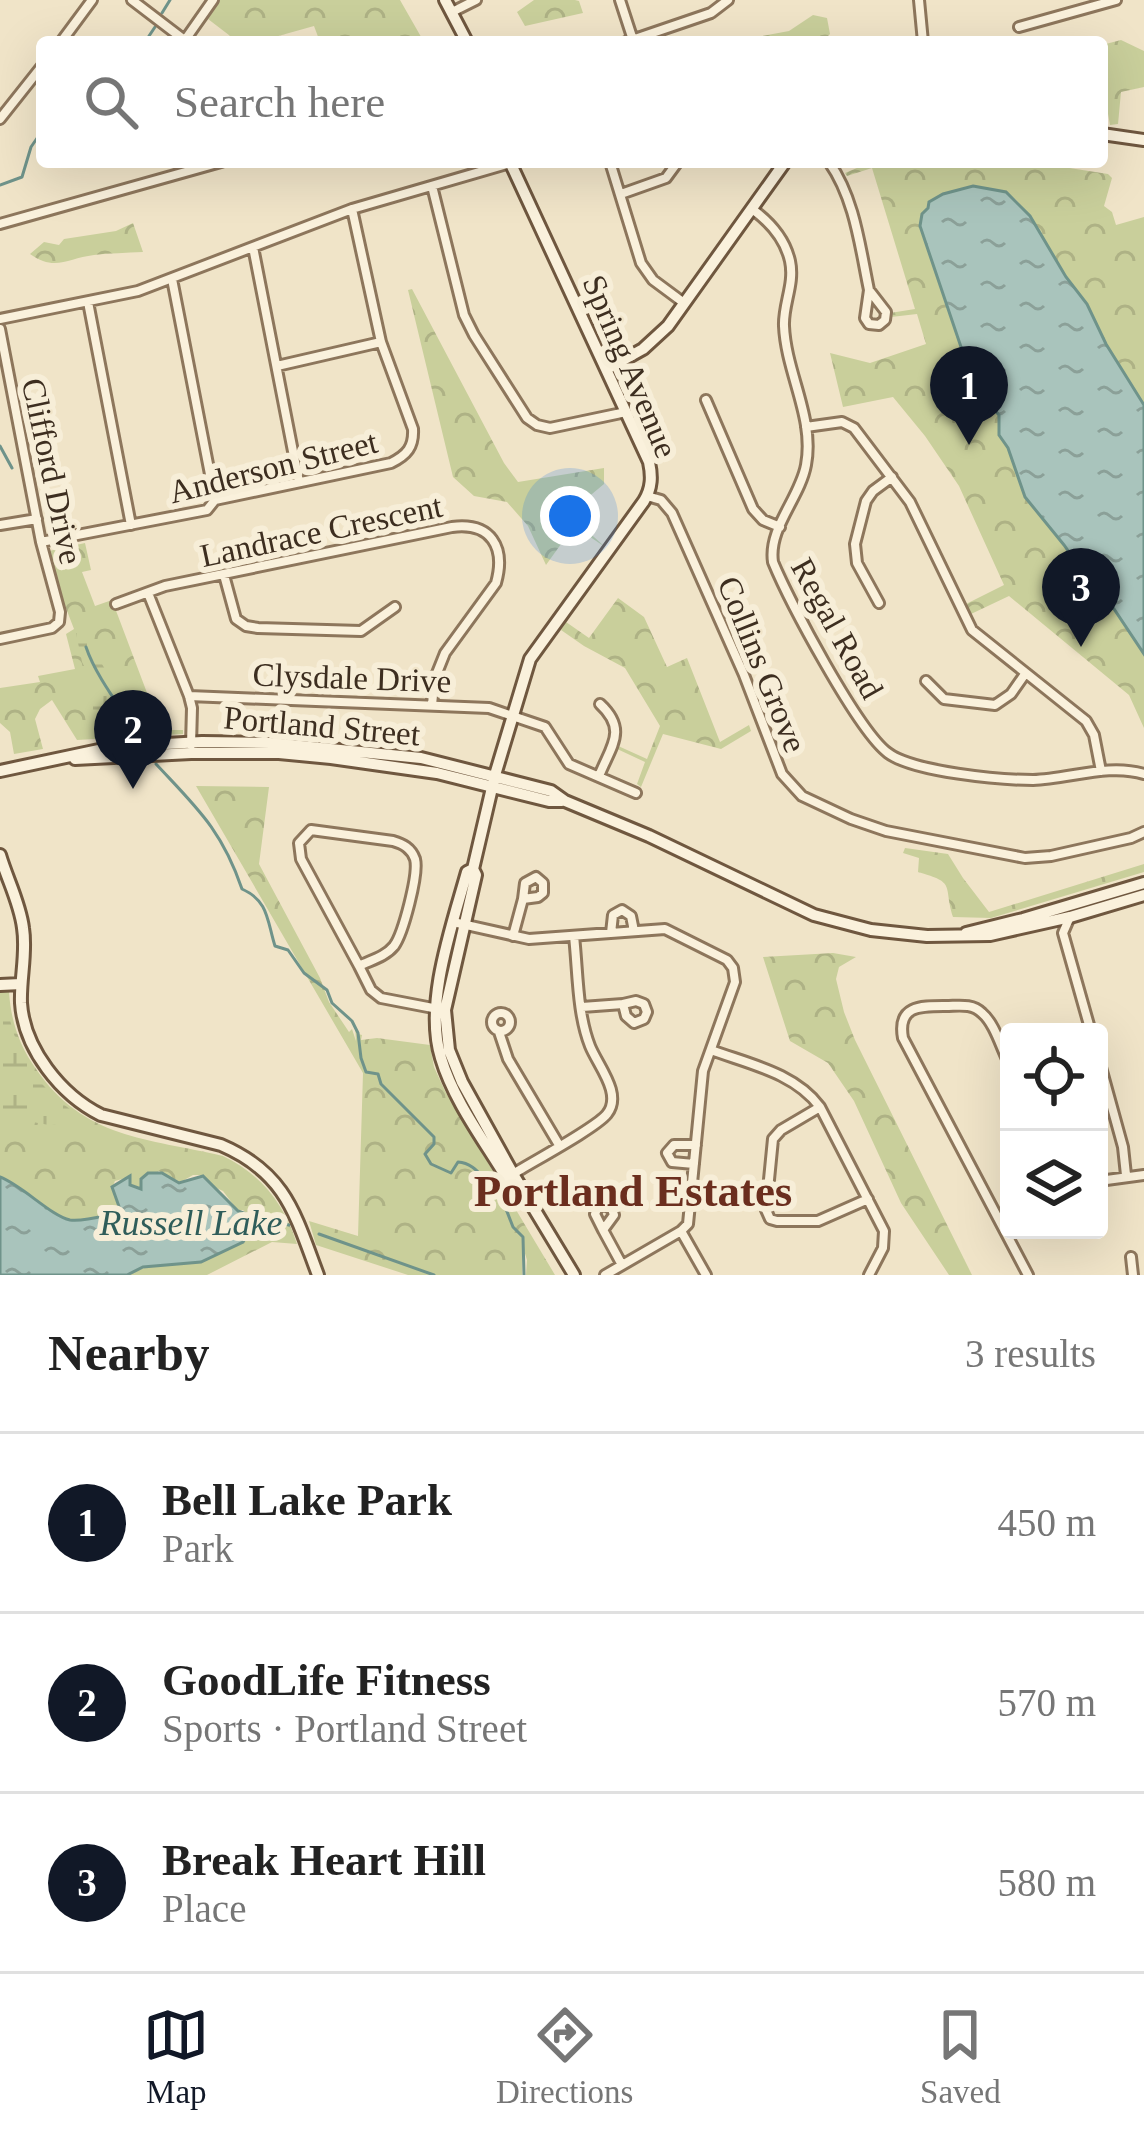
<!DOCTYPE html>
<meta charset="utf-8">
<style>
body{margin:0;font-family:Georgia,serif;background:#f6f6f6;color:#222}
.controls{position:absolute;right:36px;bottom:36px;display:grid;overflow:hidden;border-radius:12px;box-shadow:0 12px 48px #0002}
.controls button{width:108px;height:108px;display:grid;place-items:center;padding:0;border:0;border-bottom:3px solid #e0e0e0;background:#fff;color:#222;font:60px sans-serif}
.you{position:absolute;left:570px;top:516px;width:42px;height:42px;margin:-30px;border:9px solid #fff;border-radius:50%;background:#1a73e8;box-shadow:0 0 0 18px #1a73e833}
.badge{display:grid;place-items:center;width:78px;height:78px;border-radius:50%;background:#111827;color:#fff;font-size:39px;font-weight:700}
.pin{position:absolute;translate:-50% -99px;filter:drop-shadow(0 3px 6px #0008)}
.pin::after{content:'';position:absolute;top:63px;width:42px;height:36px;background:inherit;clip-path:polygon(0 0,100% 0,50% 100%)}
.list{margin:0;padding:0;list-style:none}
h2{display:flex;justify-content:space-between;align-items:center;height:156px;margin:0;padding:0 48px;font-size:51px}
h2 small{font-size:39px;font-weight:400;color:#767676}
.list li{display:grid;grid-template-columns:78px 1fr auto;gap:36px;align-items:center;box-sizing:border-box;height:180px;padding:0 48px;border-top:3px solid #e0e0e0}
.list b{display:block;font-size:45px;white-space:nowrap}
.list p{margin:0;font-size:39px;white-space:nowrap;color:#767676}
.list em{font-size:39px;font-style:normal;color:#767676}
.icon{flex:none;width:66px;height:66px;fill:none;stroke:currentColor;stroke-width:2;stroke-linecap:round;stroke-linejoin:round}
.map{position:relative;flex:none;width:1144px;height:1275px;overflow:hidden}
.search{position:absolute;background:#fff;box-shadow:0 12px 48px #0002;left:36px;right:36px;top:36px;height:132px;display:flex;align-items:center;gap:30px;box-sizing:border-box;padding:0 42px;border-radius:12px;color:#767676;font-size:45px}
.sheet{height:696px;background:#fff}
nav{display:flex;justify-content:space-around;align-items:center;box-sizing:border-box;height:168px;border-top:3px solid #e0e0e0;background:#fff;font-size:33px;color:#767676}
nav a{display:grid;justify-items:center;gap:6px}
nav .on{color:#111827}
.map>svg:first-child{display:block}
.forest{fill:url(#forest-crowns)}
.wetland{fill:url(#wetland-marsh)}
.water{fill:url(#water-ripples);stroke:#6f938a;stroke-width:3}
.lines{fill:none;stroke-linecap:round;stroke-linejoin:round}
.stream{stroke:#6f938a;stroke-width:3}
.street-casing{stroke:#8d765c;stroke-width:14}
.secondary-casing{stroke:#6f573f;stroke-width:16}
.street{stroke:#faf1dc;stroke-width:8}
.secondary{stroke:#faf1dc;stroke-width:10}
.labels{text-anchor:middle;stroke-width:12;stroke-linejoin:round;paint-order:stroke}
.street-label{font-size:33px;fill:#3d2e20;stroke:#f7eed8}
.water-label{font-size:36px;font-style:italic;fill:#2f5d5a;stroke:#f7eed8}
.district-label{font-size:45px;font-weight:bold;fill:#6b2e1e;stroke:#f7eed8}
</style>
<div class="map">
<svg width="1144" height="1275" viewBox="0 0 1144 1275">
<defs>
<pattern id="forest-crowns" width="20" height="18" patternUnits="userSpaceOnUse" patternTransform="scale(3)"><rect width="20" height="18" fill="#c9cf9b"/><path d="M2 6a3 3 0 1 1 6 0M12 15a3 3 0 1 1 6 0" fill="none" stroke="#aeb285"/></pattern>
<pattern id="wetland-marsh" width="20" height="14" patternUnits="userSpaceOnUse" patternTransform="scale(3)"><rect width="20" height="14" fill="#c9cf9b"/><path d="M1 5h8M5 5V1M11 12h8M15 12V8" fill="none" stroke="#aeb285"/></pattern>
<pattern id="water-ripples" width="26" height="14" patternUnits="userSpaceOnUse" patternTransform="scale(3)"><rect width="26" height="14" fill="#a9c4bc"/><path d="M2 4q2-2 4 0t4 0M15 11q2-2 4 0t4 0" fill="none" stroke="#8ba098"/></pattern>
</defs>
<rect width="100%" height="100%" fill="#f0e4c8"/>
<path class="forest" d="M 220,0 L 400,0 L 424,42 L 320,42 L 314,26 L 257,42 L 238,42 L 208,19 Z
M 534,0 L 575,0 L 579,1 L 583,13 L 525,26 L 517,12 Z
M 813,15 L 827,18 L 830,34 L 822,42 L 751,42 L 752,38 L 789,31 Z
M 1121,40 L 1144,51 L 1144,87 L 1121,92 L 1118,124 L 1110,125 L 1105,97 L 1102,97 L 1102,45 Z
M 871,162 L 1031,162 L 1108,174 L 1112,178 L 1104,206 L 1112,212 L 1116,225 L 1144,217 L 1144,405 L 1106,344 L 1087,304 L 1066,277 L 1030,216 L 1016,200 L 1006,192 L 964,188 L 930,202 L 928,208 L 922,214 L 920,226 L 961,347 L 985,399 L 999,415 L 999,435 L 1008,448 L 1025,497 L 1064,545 L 1092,585 L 1114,609 L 1144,654 L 1144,728 L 1129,695 L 1009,596 L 971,614 L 966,604 L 1004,585 L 959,486 L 925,436 L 893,397 L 843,407 L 830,353 L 870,363 L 926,344 L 917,314 L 891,317 L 890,313 L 915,309 L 872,168 L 847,176 L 845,173 Z
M 133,223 L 143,252 C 126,253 110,253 94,255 C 68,258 55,272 30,254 L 44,242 L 59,245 L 64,239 L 116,231 Z
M 412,289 L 504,463 L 518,482 L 604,468 L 604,484 L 580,504 L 572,517 L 605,547 L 574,526 L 546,565 L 528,526 L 507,502 L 474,496 L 453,477 L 408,290 Z
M 85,543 L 91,570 L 82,572 L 95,606 L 112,600 L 161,730 L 183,730 L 183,734 L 77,740 L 52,700 L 40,709 L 35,719 L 43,749 L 14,754 L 10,732 L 0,723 L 0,688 L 40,682 L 38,676 L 75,669 L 66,634 L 74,629 L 54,577 L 49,551 Z
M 618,598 L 644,617 L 667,667 L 687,658 L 720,742 L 749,725 L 751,731 L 721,749 L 663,734 L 641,787 L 637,784 L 645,762 L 615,748 L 616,745 L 647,759 L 660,726 L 625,668 L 584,646 L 561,630 L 566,622 L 589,638 Z
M 196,786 L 269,787 L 259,864 L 320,978 L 329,1002 L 349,1032 L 352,1029 L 356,1041 L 355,1025 L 358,1034 L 362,1035 L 361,1040 L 377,1038 L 430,1045 L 434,1067 L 445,1091 L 555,1275 L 526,1275 L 527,1260 L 522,1244 L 522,1275 L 408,1275 L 316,1245 L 309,1221 L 358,1236 L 363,1073 Z
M 905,848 L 948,854 L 963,878 L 989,912 L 1144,864 L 1144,872 L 991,918 L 953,917 C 943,885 957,883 918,872 L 919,858 L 903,853 Z
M 833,953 L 856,957 L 839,967 L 836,979 L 844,1012 L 855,1040 L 972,1275 L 949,1275 L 901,1203 L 854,1101 L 828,1063 L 790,1041 L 763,957 Z
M 0,989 L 9,992 C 11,1021 19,1045 36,1069 C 84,1139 147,1138 223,1156 C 262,1175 284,1204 297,1244 L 272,1242 L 207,1275 L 122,1275 L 247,1236 L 250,1228 L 258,1225 L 260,1216 L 250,1217 L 243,1210 L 238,1211 L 223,1191 L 212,1186 L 202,1175 L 193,1175 L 179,1183 L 159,1171 L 140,1182 L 141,1189 L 130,1185 L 129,1177 L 115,1181 L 112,1188 L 119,1197 L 121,1212 C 106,1215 89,1220 74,1220 C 50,1218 24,1186 0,1177 Z"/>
<path class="wetland" d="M 88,628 L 92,651 L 98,657 L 127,708 C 141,707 145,708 150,721 L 141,735 L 136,737 L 123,732 L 95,730 L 89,713 L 90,678 L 82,662 L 76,633 Z
M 0,996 L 5,996 C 16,1061 37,1088 91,1124 L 49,1125 L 0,1116 Z"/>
<path class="water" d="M 973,186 L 1006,192 L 1030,216 L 1066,277 L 1087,304 L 1106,344 L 1144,405 L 1144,654 L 1114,609 L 1092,585 L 1064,545 L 1025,497 L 1008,448 L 999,435 L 999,415 L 985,399 L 961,347 L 920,226 L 922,214 L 928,208 L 929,202 L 943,194 Z
M 148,1173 L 162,1173 L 179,1183 L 203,1176 L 238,1211 L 263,1220 L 250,1230 L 243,1242 L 201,1262 L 143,1267 L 127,1275 L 0,1275 L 0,1177 C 23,1186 51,1216 70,1220 C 85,1222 105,1215 121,1212 L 112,1187 L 130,1176 L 130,1185 L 141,1189 L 141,1179 Z"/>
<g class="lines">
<path class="stream" d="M 162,13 L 170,0
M 145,42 L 155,27
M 0,185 L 22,177 L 31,147 L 42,131
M 0,446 L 12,468
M 86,647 C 96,677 122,709 140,738
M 156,764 C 197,808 222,830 242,889 C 269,901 267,921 275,946 L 288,950 L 304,973 L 327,990 L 332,1003 L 352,1021 L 358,1033 L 361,1058 L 366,1072 L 378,1074 L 381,1084 L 434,1137 L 434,1144 L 425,1154 L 431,1164 L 451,1173 L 458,1162 C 477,1163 484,1183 499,1191 L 513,1227 L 523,1237 L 524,1275
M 259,1220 L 289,1225
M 319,1234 L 434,1275"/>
<defs>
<path id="street" d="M 132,0 L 187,42
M 620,0 L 633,40
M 919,0 L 923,42
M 452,12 L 476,0
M 1019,27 L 1116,0
M 185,40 L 213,0
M 61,42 L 92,0
M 626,42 L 711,13 L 728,0
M 0,119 L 42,66
M 610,162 L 641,263 L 653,280 L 684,303
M 829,162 C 855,199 860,247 869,290
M 432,186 L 464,315 L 474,335 L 527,418 L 537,425 L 550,428 L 626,412
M 621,194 L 666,178 L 677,163
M 752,209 C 770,222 785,239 790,261 C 795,284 783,304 784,326 C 786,373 815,418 806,465 C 800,498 768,528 773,562 C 789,601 858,731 888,753 C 913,772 1001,780 1033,780 C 1069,779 1109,763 1144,774
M 0,224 L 221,162
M 253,247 L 299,482
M 172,279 L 215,500
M 869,290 L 886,312 L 885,320 L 879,325 L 869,324 L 865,318 Z
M 88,302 L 131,525
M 0,319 L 138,291 L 352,209 L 510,163
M 0,329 L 41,542 L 60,612 L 59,622 L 52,628 L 0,639
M 277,366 L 381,342
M 706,400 L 753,509 L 763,520 L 780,527
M 806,427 L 842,422 L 854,428 L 910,502 L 972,630 L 1086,721 L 1094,735 L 1101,771
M 647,496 L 661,500 L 672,513 L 744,675 L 782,774 L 802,796 L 851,819 L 886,831 L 1025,858 L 1051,856 L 1131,838 L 1144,832
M 0,525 L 37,519
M 41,542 L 207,510 L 215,500 L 391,463 C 407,455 414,447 413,429 L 381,342 L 352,209
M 224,575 L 236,619 L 246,626 L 258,628 L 361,631 L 395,607
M 148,593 L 189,696 L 192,708 L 191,745
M 879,603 L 857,563 L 855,544 L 866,501 L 873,491 L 892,477
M 116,604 L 165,586 L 452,527 C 491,522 506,547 496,583 L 445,653 L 435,678 L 432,704
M 926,681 L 944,699 L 995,705 L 1011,694 L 1025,674
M 189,696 L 489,708 L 545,727 L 569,764 L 636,793
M 599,776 C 611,746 628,730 600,704
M 536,877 L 543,883 L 543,893 L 538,897 L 523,899 L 525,883 Z
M 1069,919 L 1063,933 L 1091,1032
M 453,922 L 529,939 L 665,929 L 727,960 L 733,968 L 735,982 L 703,1071 L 688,1224 L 681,1231 L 605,1275
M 611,933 L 613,915 L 622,910 L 631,916 L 634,931
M 513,936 L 523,899
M 359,966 L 301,859 L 299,843 L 311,830 L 393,841 C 403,844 411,848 415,859 C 419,874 403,934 394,946 C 385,957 371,960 359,966 L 371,990 L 381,998 L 438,1009
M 636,1001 L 644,1004 L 647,1012 L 644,1019 L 634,1023 L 626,1016 L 623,1004 Z
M 582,1007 L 623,1004
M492 1022a9 9 0 1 1 18 0a9 9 0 1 1-18 0Z
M 499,1032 L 508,1059 L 559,1145
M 711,1050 C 749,1064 795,1073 820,1107 L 884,1231 L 883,1248 L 869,1275
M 1099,1060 L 1123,1147 L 1126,1175
M 1009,1063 C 1001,1048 995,1024 982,1013 C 972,1003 958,1006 946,1006 C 921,1006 897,1005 903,1038 L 1028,1275
M 820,1107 L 781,1130 L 773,1139 L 766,1210 L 770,1219 L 777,1221 L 818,1221 L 868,1199
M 694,1164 L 672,1162 L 667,1153 L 674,1145 L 696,1145
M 513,1174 C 532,1162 596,1128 607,1114 C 623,1094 598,1066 590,1046 C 577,1013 578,972 574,936
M 1099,1181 L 1144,1175
M 605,1205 L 612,1209 L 614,1215 L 603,1230 L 595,1214 L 598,1207 Z
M 603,1230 L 622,1265
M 681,1231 L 706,1275
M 1131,1257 L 1133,1275"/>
<path id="secondary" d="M 445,0 L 467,42
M 1102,134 L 1144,140
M 510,162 L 649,462 C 652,476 652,488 644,501 L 530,659 L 495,775 L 473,869 L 476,875 L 445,1010 L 449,1050 L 462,1082 L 513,1174 L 574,1275
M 607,369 L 643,349 L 668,326 L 785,162
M 75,759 L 191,753 L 279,753 L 331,758 L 437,773 L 549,801 L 562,801
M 0,771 L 113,747 L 202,742 L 270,743 L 421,758 L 551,791 L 565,801 L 649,836 L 814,915 L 871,930 L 927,936 L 990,935 L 1070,917 L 1144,895
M 0,855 C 7,879 20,903 23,928 C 27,953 20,978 21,1003 C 24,1049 61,1095 101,1115 L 221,1145 C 286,1173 295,1214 318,1275
M 473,869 L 467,872 C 452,926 424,1003 441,1058 C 454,1102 486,1143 509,1182
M 966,933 L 1023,919 L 1144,883
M 0,985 L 21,984"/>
</defs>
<use href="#street" class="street-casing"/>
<use href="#secondary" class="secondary-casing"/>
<use href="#street" class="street"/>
<use href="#secondary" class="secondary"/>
</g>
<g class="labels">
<g class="street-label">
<text transform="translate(631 366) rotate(67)" y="12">Spring Avenue</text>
<text transform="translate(273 466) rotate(-14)" y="12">Anderson Street</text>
<text transform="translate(53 471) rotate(78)" y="12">Clifford Drive</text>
<text transform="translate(321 530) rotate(-12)" y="12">Landrace Crescent</text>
<text transform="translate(838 628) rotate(61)" y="12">Regal Road</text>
<text transform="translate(763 664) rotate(68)" y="12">Collins Grove</text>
<text transform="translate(352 677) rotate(2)" y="12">Clysdale Drive</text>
<text transform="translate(322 725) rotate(5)" y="12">Portland Street</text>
</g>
<g class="water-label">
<text x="191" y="1235">Russell Lake</text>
</g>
<g class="district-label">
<text x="633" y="1206">Portland Estates</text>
</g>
</g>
</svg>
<div class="controls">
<button><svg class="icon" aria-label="locate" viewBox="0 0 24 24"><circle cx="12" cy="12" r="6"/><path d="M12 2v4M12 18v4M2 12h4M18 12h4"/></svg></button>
<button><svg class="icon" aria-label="layers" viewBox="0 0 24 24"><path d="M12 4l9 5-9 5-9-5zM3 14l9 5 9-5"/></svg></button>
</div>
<div class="you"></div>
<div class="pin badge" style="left:969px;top:445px">1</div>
<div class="pin badge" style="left:133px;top:789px">2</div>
<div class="pin badge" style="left:1081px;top:647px">3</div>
<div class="search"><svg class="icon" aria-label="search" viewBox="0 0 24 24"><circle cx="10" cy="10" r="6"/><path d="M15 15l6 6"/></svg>Search here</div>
</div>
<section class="sheet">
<h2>Nearby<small>3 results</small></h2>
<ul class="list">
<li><span class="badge">1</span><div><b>Bell Lake Park</b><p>Park</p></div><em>450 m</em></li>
<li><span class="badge">2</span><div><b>GoodLife Fitness</b><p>Sports · Portland Street</p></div><em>570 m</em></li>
<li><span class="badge">3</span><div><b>Break Heart Hill</b><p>Place</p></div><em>580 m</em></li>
</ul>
</section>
<nav>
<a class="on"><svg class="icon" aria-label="map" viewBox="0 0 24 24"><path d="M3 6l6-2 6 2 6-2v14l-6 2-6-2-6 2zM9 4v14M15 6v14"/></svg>Map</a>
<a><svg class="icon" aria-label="directions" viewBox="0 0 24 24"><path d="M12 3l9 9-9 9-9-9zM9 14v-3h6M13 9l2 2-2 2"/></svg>Directions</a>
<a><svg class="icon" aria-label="saved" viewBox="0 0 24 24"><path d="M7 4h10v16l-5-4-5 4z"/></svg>Saved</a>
</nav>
